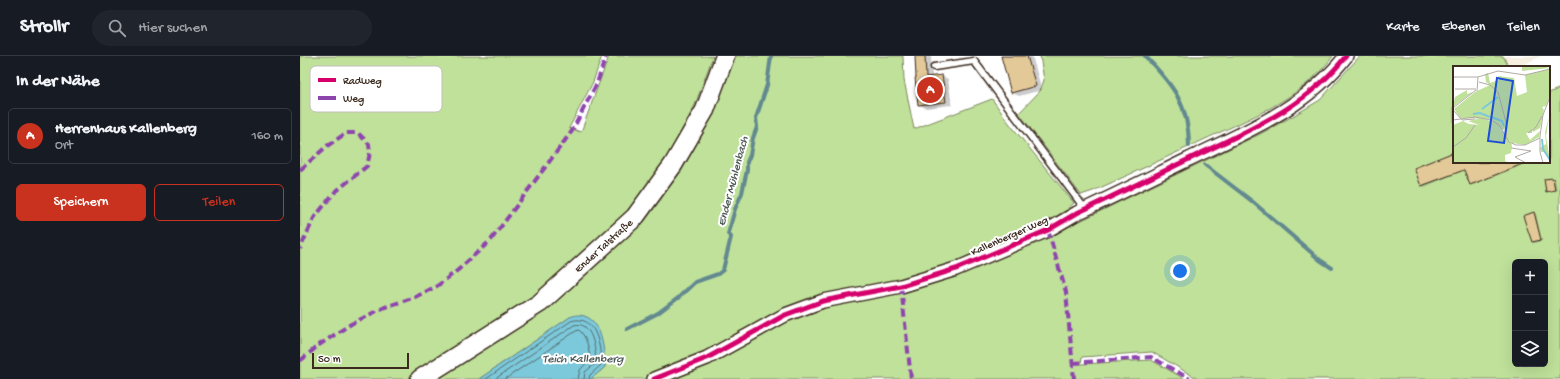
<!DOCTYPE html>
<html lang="de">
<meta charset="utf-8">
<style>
body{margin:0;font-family:"Gochi Hand",sans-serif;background:#20242c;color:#f1f3f6}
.controls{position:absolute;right:12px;bottom:12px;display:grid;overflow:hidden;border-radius:6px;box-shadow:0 4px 16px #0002}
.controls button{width:36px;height:36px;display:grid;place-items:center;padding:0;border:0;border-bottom:1px solid #363941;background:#171b24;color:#f1f3f6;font:20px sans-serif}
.scale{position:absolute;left:12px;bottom:10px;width:97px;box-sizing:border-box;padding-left:4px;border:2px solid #3b2a1e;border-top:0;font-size:11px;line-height:14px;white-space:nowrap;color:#3b2a1e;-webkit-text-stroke:3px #fff;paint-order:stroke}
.you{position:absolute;left:880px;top:215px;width:14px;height:14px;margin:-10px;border:3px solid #fff;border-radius:50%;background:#1a73e8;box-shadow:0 0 0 6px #1a73e833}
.badge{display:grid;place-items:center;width:26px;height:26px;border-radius:50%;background:#c8321e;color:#fff;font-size:13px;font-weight:700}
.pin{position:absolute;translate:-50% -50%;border:2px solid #fff;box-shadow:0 1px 4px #0006}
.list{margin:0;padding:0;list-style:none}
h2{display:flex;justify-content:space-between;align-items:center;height:52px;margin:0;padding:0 16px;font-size:17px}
h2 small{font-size:13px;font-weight:400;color:#9ea1a6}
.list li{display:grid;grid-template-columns:26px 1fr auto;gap:12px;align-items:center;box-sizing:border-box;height:56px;margin:0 8px 8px;padding:0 8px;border:1px solid #363941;border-radius:6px}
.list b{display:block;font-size:15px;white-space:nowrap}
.list p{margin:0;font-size:13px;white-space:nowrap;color:#9ea1a6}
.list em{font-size:13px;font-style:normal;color:#9ea1a6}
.actions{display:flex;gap:8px;padding:12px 16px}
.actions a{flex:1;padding:9px 0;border:1px solid #c8321e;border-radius:6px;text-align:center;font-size:14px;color:#c8321e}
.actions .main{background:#c8321e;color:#fff}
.icon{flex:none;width:22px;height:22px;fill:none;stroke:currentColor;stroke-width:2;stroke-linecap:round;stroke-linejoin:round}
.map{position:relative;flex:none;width:1260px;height:323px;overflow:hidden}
header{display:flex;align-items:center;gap:24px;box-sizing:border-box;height:56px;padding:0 20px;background:#171b24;border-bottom:1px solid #363941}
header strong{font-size:19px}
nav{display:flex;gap:22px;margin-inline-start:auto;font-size:14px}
.search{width:280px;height:36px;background:#20242c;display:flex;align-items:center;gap:10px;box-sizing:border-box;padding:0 14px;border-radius:22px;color:#9ea1a6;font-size:15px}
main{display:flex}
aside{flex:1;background:#171b24}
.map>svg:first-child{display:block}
.built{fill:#f7efe0}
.green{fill:#bfe19a;stroke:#7d865c;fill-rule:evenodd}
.water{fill:#7cc9db;stroke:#62898f}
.shadow{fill:#0003}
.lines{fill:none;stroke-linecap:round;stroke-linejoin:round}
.shore{stroke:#556a6a;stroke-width:1}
.stream{stroke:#62898f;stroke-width:4}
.building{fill:#e3c998;stroke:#3b2a1e}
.lane-casing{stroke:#3b2a1e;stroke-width:9}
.street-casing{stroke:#3b2a1e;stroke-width:16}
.secondary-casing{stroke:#3b2a1e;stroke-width:21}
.lane{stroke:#fff;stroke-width:6}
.street{stroke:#fff;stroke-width:13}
.secondary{stroke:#fff;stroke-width:18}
.quiet{stroke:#8e44ad;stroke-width:4;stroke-dasharray:8 4;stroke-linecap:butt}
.cycleway-casing{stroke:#fff;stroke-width:8}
.cycleway{stroke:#d6006c;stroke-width:5}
.labels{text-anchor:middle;stroke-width:4;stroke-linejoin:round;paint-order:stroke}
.street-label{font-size:11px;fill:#3b2a1e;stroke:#fff}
.water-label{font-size:12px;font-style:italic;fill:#4e5a57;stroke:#fff}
.inset-river{fill:none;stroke:#7cc9db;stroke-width:2}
.inset-road{fill:none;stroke:#b1aaa5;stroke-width:1}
.view{fill:#1d4ed8;fill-opacity:0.15;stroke:#1d4ed8;stroke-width:2}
.inset-edge{fill:none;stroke:#3b2a1e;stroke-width:2}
.key{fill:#fff;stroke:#c4bfbc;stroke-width:1}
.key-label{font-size:11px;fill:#3b2a1e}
</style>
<header>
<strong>Strollr</strong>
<div class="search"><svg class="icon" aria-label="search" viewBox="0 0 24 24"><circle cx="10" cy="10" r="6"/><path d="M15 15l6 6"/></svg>Hier suchen</div>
<nav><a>Karte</a><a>Ebenen</a><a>Teilen</a></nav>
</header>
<main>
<aside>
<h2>In der Nähe<small></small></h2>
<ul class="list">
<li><span class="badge">A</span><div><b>Herrenhaus Kallenberg</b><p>Ort</p></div><em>160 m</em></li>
</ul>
<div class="actions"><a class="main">Speichern</a><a>Teilen</a></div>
</aside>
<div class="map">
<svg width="1260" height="323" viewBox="0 0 1260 323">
<rect width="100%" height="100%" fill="#fff"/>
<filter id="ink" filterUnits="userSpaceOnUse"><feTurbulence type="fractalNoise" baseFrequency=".025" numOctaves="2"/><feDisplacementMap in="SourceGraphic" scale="8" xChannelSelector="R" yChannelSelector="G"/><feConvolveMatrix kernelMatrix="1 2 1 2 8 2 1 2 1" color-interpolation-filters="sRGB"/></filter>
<g filter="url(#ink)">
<path class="built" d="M 1203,0 L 1241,0 L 1219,11 L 1208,11 Z"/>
<path class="green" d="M 0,0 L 302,0 L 293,26 L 269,72 L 281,76 L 309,0 L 413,0 L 395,49 L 366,104 L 329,156 L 234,241 L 118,315 L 109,323 L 0,323 Z
M 434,0 L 603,0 L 604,24 L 614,73 L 692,43 L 709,67 L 774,147 L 768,152 L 780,165 L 960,78 L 993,60 L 1020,44 L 1060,0 L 1203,0 L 1209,11 L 1154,11 L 1154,106 L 1249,106 L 1249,37 L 1260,32 L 1260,323 L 898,323 L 852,296 L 782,301 L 781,308 L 851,304 L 885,323 L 291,323 L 305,311 C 301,289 302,252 270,261 L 179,323 L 143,323 L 141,320 L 241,254 L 344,166 L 382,114 L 414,58 ZM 1215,206 L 1245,206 L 1245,308 L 1215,308 Z
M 740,0 L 1033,0 C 1002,43 948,63 901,85 C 865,102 829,119 793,135 L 781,139 L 719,57 L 740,35 L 744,24 Z"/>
<path class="water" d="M 276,259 C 302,258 304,291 305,311 L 291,323 L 179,323 L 270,261 Z"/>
<path class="shadow" d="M 616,0 L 631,0 L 632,21 L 642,20 L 648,23 L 652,49 L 626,52 L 619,49 Z
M 702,0 L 732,0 L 742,34 L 719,40 L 712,37 Z
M 1154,97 L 1154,106 L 1215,106 L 1218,111 L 1173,129 L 1171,128 L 1165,114 L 1124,131 L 1122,130 L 1116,113 Z
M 1253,123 L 1255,124 L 1257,134 L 1249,136 L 1247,135 Z
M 1234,157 L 1236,158 L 1242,185 L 1234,187 L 1232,186 Z"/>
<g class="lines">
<path class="shore" d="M 186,323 L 271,265 C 296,257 301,291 301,309 L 290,319 L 289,323
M 195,323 L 274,269 C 292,264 296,294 296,307 L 285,316 L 284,323
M 205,323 L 276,275 L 279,274 C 287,281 289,293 290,303 L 280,314 L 278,323"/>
<path class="stream" d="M 845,0 C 872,28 889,48 889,90
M 905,109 L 953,146 L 1020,204 L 1032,212
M 327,273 L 358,257 L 378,242 L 395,226 L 418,218 L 423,214 L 431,181 L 428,178 L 435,153 L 442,137 L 447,114 L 447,106 L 450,99 L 453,82 L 457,71 L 456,62 L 467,29 L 471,0"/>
</g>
<path class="building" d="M 615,0 L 625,0 L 626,21 L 642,19 L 646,46 L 618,49 L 615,22 L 616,22 Z
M 701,0 L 727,0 L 736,30 L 711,37 Z
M 1154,96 L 1154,106 L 1225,107 L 1170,129 L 1164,114 L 1121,130 L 1114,112 Z
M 1253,122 L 1255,134 L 1246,136 L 1244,123 Z
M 1234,156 L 1241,184 L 1232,186 L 1223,160 Z"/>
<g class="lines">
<defs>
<path id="lane" d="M 634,11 L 674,5 L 785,153"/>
<path id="street" d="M 354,323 L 407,302 L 485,259 L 523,245 L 601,230 L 656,213 L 748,174 L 777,157 C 814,140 850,122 887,104 C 945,76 1006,52 1046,0"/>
<path id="secondary" d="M 120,323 L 240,247 L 335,161 L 373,109 L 405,54 L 425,0"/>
</defs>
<use href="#lane" class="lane-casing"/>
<use href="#street" class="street-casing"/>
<use href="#secondary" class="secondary-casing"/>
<use href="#lane" class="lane"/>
<use href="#street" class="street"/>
<use href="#secondary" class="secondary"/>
<path class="quiet" d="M 0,114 L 27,90 L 46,77 L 58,77 L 69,88 L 70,97 L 67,110 L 34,137 L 14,162 L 0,193
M 748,174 L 766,236 L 774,323
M 601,230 L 611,323
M 0,305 L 19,289 L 51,268 L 85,251 L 115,241 L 137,230 L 158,214 L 191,184 L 272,75 L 297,27 L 306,0
M 773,307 L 851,301 L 890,323"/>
<defs>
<path id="cycleway" d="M 354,323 L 407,302 L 485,259 L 523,245 L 601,230 L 656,213 L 748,174 L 777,157 C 814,140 850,122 887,104 C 945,76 1006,52 1046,0"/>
</defs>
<use href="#cycleway" class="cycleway-casing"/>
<use href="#cycleway" class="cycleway"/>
</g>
</g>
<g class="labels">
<g class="street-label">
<text transform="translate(709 179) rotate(-24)" y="4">Kallenberger Weg</text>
<text transform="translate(303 189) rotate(-42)" y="4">Ender Talstraße</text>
</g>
<g class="water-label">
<text transform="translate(432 125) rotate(-75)" y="4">Ender Mühlenbach</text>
<text x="283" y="306">Teich Kallenberg</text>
</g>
</g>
<g transform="translate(1153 10)">
<rect width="97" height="97" fill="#fff"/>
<path d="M 69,0 L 88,0 L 97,2 L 69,5 ZM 97,3 L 97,30 L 93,40 L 89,41 L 91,44 L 87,62 L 80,66 L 80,61 L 79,67 L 73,67 L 77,74 L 87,65 L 86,71 L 72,79 L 59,77 L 52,71 L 53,62 L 49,64 L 38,53 L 7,52 L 1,43 L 22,26 L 37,19 L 44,24 L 33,16 L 32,8 L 35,7 L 37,17 L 46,14 L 45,10 L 61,12 L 64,30 L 74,26 L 72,9 ZM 14,24 L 14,28 L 20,26 L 0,41 L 2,31 ZM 96,51 L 93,70 L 97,95 L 92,86 L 88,86 L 87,82 L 93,78 L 92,66 ZM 29,52 L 43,57 L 59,79 L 58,87 L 52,89 L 52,95 L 57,97 L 0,97 L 0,59 L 10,55 L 16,58 L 26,59 L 15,55 Z" fill="#bfe19a"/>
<path class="inset-river" d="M 29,43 L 45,31M 20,48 L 27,47 L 37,51M 38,51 L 49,55 L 51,60M 89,73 L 90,83 L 97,94"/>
<path class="inset-road" d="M 0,11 L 25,11 L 45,5 L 72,9 L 97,3M 26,16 L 37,19 L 45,26 L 54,60 L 53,73M 2,23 L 23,23M 24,25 L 25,11M 0,42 L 23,24M 0,44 L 9,54 L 22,53M 0,54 L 22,51 L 38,54 L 46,59 L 56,76 L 63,79 L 72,79 L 87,72M 75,67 L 83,61 L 89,50M 0,81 L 13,72 L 22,59M 58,82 L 78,85M 73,97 L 62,91 L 78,85M 90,97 L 87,86 L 87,70 L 90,49 L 97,31"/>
<path class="view" d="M 44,12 L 60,15 L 51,77 L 35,75 Z"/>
<rect width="97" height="97" class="inset-edge"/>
</g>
<rect x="10" y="10" width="132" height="46" rx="6" class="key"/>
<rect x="18" y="22" width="18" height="4" fill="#d6006c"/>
<rect x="18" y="40" width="18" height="4" fill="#8e44ad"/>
<g class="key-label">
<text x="43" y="28">Radweg</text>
<text x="43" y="46">Weg</text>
</g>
</svg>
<div class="controls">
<button>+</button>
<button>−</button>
<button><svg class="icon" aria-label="layers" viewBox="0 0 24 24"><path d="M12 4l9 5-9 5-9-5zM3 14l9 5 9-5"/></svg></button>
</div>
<div class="scale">50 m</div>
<div class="you"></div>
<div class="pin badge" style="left:630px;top:34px">A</div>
</div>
</main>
